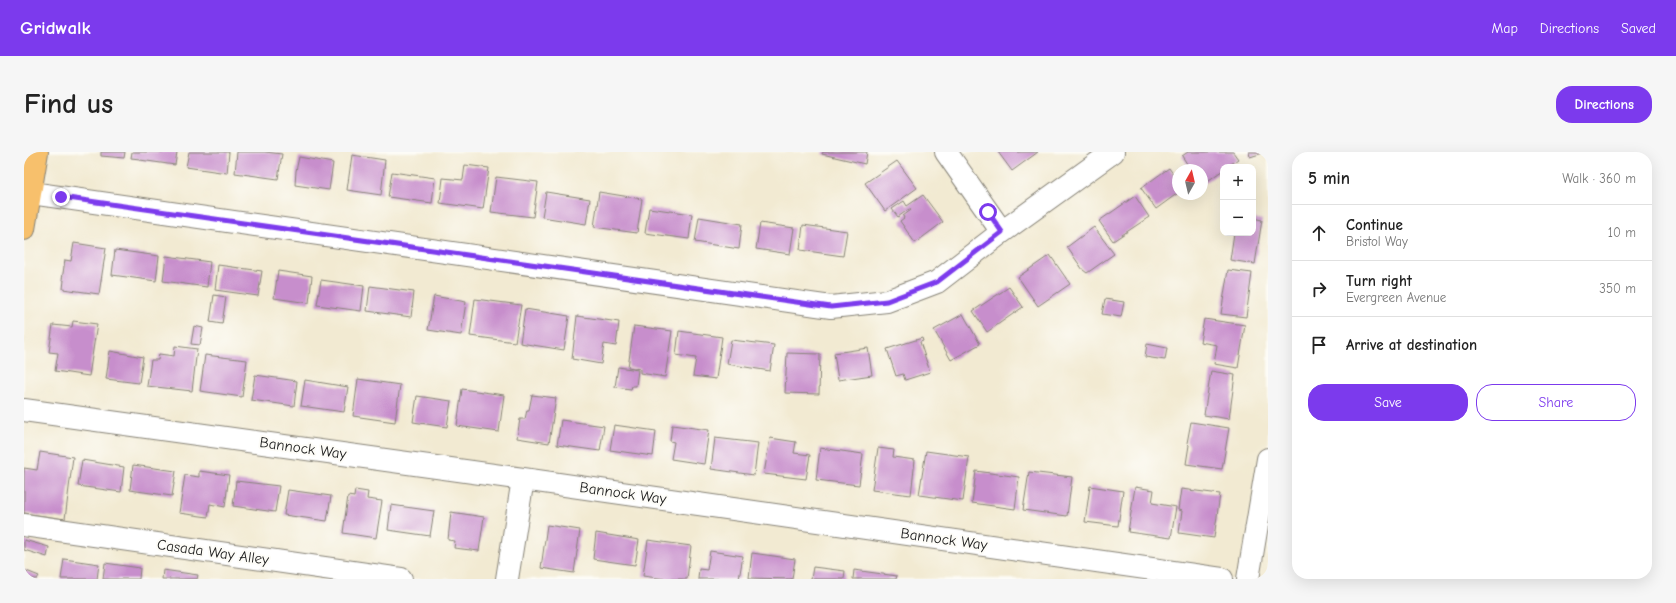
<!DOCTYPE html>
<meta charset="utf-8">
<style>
body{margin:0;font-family:"Comic Neue",sans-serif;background:#f6f6f6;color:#222}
.controls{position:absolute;right:12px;top:12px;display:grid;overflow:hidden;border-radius:8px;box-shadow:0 4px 16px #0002}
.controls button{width:36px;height:36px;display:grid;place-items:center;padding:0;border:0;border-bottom:1px solid #e0e0e0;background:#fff;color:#222;font:20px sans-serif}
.compass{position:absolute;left:1148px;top:12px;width:36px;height:36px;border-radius:50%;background:#fff;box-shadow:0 4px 16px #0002;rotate:8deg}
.stop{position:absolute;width:12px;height:12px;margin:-9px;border:3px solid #7c3aed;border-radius:50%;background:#fff}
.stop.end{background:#7c3aed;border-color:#fff;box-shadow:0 1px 4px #0008}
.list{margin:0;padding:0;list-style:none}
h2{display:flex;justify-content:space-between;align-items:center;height:52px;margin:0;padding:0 16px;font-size:17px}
h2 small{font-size:13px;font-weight:400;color:#767676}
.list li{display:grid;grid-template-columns:26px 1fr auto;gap:12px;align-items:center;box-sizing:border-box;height:56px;padding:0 16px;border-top:1px solid #e0e0e0}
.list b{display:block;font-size:15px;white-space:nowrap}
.list p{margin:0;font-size:13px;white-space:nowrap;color:#767676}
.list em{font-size:13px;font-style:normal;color:#767676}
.actions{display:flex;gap:8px;padding:12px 16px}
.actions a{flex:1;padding:9px 0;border:1px solid #7c3aed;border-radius:16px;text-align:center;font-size:14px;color:#7c3aed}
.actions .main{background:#7c3aed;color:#fff}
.icon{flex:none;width:22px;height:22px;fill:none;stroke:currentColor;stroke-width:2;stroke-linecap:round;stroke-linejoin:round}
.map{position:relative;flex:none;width:1244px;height:427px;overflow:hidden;border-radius:16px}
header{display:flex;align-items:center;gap:24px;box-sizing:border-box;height:56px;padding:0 20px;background:#7c3aed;color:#fff}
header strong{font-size:19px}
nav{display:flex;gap:22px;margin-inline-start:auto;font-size:14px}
.intro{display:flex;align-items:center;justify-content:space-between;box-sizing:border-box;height:96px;padding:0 24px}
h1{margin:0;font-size:28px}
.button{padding:10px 18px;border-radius:16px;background:#7c3aed;color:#fff;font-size:14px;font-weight:700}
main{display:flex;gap:24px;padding:0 24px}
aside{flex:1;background:#fff;border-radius:16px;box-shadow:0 4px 16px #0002}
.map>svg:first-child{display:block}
.building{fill:#c78ecc}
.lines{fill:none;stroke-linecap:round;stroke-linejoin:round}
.minor-casing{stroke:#878377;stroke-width:24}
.major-casing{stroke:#878377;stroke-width:24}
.minor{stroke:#fff;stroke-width:22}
.major{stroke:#f7c06c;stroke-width:22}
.route{stroke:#7c3aed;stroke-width:5}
.labels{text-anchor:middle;stroke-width:4;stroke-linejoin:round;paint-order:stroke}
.street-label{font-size:15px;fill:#1c1c1c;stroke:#fdfcf7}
</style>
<header>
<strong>Gridwalk</strong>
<nav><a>Map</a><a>Directions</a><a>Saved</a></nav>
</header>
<div class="intro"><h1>Find us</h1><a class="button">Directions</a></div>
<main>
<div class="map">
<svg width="1244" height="427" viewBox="0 0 1244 427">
<rect width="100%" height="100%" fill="#fdfcf7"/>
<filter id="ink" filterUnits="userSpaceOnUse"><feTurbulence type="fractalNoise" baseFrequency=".025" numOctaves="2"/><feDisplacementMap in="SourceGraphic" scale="8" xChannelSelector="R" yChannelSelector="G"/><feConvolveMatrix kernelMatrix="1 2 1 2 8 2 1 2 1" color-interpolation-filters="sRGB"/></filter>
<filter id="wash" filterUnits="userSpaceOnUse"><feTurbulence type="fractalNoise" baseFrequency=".012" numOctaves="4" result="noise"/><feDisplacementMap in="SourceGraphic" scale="16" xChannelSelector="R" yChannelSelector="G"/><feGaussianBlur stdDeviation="0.9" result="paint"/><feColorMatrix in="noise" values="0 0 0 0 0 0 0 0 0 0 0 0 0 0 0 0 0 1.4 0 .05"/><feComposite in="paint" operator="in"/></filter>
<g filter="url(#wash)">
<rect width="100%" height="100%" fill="#f2ead2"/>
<g id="blocks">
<path class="building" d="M 77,0 L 101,0 L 100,6 L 77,4 Z
M 108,0 L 153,0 L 151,13 L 116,8 L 116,7 L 107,6 Z
M 165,0 L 205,0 L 203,21 L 162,15 Z
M 213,0 L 241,0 L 258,2 L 254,27 L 211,21 Z
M 799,0 L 843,0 L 841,12 L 798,2 Z
M 974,0 L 1014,0 L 988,19 Z
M 1164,0 L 1209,0 L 1214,7 L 1203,15 L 1199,15 L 1199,18 L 1178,33 L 1178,18 L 1167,18 L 1158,4 Z
M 1225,0 L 1242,0 L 1226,5 Z
M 328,3 L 361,8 L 357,43 L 323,38 Z
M 275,5 L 309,11 L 305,38 L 271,33 L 272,19 Z
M 873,9 L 893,36 L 861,59 L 841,31 Z
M 441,13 L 465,16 L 459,57 L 416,51 L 419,26 L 439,28 Z
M 1145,16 L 1154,29 L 1154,41 L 1132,57 L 1117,36 Z
M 368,20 L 411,26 L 408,51 L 364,45 Z
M 472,25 L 514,30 L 509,65 L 467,60 Z
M 522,40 L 566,47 L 562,72 L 518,65 Z
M 575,40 L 618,47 L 613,81 L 570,75 Z
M 899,43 L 919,70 L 891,91 L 876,69 L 880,66 L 879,64 L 887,58 L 885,57 L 874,65 L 868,57 L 880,49 L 883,54 Z
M 1111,44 L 1125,65 L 1089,89 L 1075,69 Z
M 625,56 L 668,62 L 665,87 L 621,81 Z
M 675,65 L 718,72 L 715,97 L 671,90 Z
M 1229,66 L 1238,68 L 1231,112 L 1206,108 L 1210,81 L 1229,81 Z
M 736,71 L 770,76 L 766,102 L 732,97 Z
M 779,73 L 823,79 L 819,104 L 776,98 Z
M 1070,75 L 1090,102 L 1063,121 L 1059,118 L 1043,95 Z
M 50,91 L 82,96 L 75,142 L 39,137 L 40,128 L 38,128 L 41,108 L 47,109 Z
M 91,98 L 135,104 L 132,129 L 88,123 Z
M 1026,103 L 1046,132 L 1014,154 L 994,125 Z
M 142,104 L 186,110 L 183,135 L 139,129 Z
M 194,113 L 238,119 L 234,144 L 191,138 Z
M 1204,118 L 1228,121 L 1222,165 L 1197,162 Z
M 254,119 L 288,124 L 285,151 L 250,146 Z
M 297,128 L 340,134 L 337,159 L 293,153 Z
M 346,134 L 390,140 L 387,165 L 343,159 Z
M 985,135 L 999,155 L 963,180 L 949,159 Z
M 190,143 L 202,145 L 198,172 L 186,170 Z
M 410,144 L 442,150 L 437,183 L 404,178 Z
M 451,147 L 497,153 L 491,190 L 446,184 Z
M 1081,147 L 1100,150 L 1097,165 L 1078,162 Z
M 501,157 L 545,164 L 540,198 L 496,191 Z
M 939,162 L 956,192 L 927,208 L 910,178 Z
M 553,164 L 595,170 L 592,194 L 580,192 L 577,212 L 548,207 Z
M 1180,167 L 1221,173 L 1214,216 L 1190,212 L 1193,193 L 1176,190 Z
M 49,169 L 73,172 L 65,224 L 31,219 L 34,201 L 25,200 L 29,173 L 48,175 Z
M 170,174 L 179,176 L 176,193 L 167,192 Z
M 610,174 L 648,179 L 641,225 L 616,221 L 616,217 L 604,215 Z
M 655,179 L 698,185 L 692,227 L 669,224 L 672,206 L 652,203 Z
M 898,186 L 899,189 L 896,190 L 906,220 L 881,228 L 879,222 L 872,224 L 863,197 Z
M 707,188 L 750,193 L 746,219 L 703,212 Z
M 1123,192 L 1143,196 L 1141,208 L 1121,205 Z
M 151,194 L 173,197 L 168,239 L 123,234 L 127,208 L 134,208 L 135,202 L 150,204 Z
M 844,196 L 848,223 L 814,228 L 810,201 Z
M 86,199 L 119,205 L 115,231 L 82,227 Z
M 763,201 L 796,202 L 795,242 L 761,241 Z
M 181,203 L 223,208 L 218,245 L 176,239 Z
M 594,215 L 614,218 L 612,234 L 608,234 L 607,237 L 591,235 Z
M 1187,219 L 1211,223 L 1205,267 L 1180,263 Z
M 231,223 L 273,229 L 270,254 L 227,248 Z
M 334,227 L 376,233 L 371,270 L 329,264 Z
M 281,228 L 324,235 L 320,260 L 277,254 Z
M 438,237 L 480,243 L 475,280 L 433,274 Z
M 508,243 L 532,246 L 525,291 L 493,286 L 496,267 L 501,267 L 503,258 L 505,258 Z
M 393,244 L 427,249 L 423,275 L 389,270 Z
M 537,268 L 580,274 L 576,299 L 533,293 Z
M 1167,270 L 1205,276 L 1198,317 L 1162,312 L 1165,293 L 1163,291 Z
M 590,273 L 632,279 L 629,304 L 586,298 Z
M 648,273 L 685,278 L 680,312 L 647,307 L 650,290 L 646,289 Z
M 691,286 L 734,291 L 730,323 L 687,317 Z
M 746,286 L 772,290 L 770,301 L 786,303 L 782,327 L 740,322 Z
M 796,296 L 839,302 L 835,333 L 792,328 Z
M 854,296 L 870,298 L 869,305 L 891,308 L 887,343 L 848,338 Z
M 902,299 L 945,305 L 939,349 L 895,343 Z
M 16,300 L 49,305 L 41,367 L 0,361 L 0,316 L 13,318 Z
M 58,308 L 100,315 L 97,340 L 54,334 Z
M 109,313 L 152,319 L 148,344 L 106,338 Z
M 175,319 L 205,323 L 201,355 L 186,352 L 184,365 L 155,361 L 161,323 L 175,325 Z
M 952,319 L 995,325 L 991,357 L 948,351 Z
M 1005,320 L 1048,325 L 1043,364 L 999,358 Z
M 212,329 L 255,334 L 251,360 L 209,354 Z
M 1066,334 L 1099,339 L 1094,374 L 1061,370 Z
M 1111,335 L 1130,338 L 1128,351 L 1152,355 L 1147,386 L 1104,380 Z
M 1157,337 L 1196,342 L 1190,386 L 1155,381 L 1158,359 L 1154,358 Z
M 264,338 L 307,344 L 303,369 L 260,363 Z
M 331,338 L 344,340 L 343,347 L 358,349 L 352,386 L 319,381 L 324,344 L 330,345 Z
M 367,353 L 410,359 L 406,384 L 364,378 Z
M 427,360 L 460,365 L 455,399 L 430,396 L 431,389 L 424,388 Z
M 523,373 L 556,378 L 550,421 L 517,416 Z
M 572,381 L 615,388 L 611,413 L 569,407 Z
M 0,388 L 25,395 L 23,405 L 0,398 Z
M 624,388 L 667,394 L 663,427 L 641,427 L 619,424 Z
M 686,399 L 719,404 L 715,427 L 674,427 L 675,417 L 683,418 Z
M 728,401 L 771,407 L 768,427 L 725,426 Z
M 40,407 L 75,412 L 73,427 L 37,427 Z
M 81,411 L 116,416 L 115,427 L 79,427 Z
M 789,415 L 821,419 L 820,427 L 787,427 Z
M 0,418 L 15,424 L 13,427 L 0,427 Z
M 139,418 L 174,423 L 173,427 L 138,427 Z
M 830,418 L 873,424 L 872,427 L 829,427 Z"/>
</g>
</g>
<g filter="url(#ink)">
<use href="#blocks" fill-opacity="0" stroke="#878377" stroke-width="1"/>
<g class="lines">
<defs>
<path id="minor" d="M 922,0 L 978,80
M 0,40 L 807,155 L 863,149 L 913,130 L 978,80 L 1089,0
M 0,258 L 499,327 L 1198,427
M 0,373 L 377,427
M 483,427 L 499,327
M 1224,427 L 1244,307"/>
<path id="major" d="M 0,77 L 13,0"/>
</defs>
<use href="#minor" class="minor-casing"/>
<use href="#major" class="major-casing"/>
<use href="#minor" class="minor"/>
<use href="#major" class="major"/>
</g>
</g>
<g class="lines" filter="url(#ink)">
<path class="route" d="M 37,45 L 807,155 L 863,149 L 913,130 L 978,80 L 964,60"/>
</g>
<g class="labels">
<g class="street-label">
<text transform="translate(279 296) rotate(8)" y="5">Bannock Way</text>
<text transform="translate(599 341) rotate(8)" y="5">Bannock Way</text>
<text transform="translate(920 387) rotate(8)" y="5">Bannock Way</text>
<text transform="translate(189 400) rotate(8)" y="5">Casada Way Alley</text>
</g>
</g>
</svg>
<div class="controls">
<button>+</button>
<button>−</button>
</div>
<svg class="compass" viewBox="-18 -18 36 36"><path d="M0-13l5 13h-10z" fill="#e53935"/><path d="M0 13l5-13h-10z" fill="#767676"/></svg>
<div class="stop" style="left:964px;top:60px"></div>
<div class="stop end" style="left:37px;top:45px"></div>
</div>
<aside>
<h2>5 min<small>Walk · 360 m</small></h2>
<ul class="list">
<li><svg class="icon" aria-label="ahead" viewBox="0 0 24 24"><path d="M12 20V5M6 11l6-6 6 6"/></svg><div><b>Continue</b><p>Bristol Way</p></div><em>10 m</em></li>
<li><svg class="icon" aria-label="right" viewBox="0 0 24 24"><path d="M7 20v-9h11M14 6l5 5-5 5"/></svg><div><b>Turn right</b><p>Evergreen Avenue</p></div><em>350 m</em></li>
<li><svg class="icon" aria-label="arrive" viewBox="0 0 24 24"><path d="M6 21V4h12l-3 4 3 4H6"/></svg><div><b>Arrive at destination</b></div></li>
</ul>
<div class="actions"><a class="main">Save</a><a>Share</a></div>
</aside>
</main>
